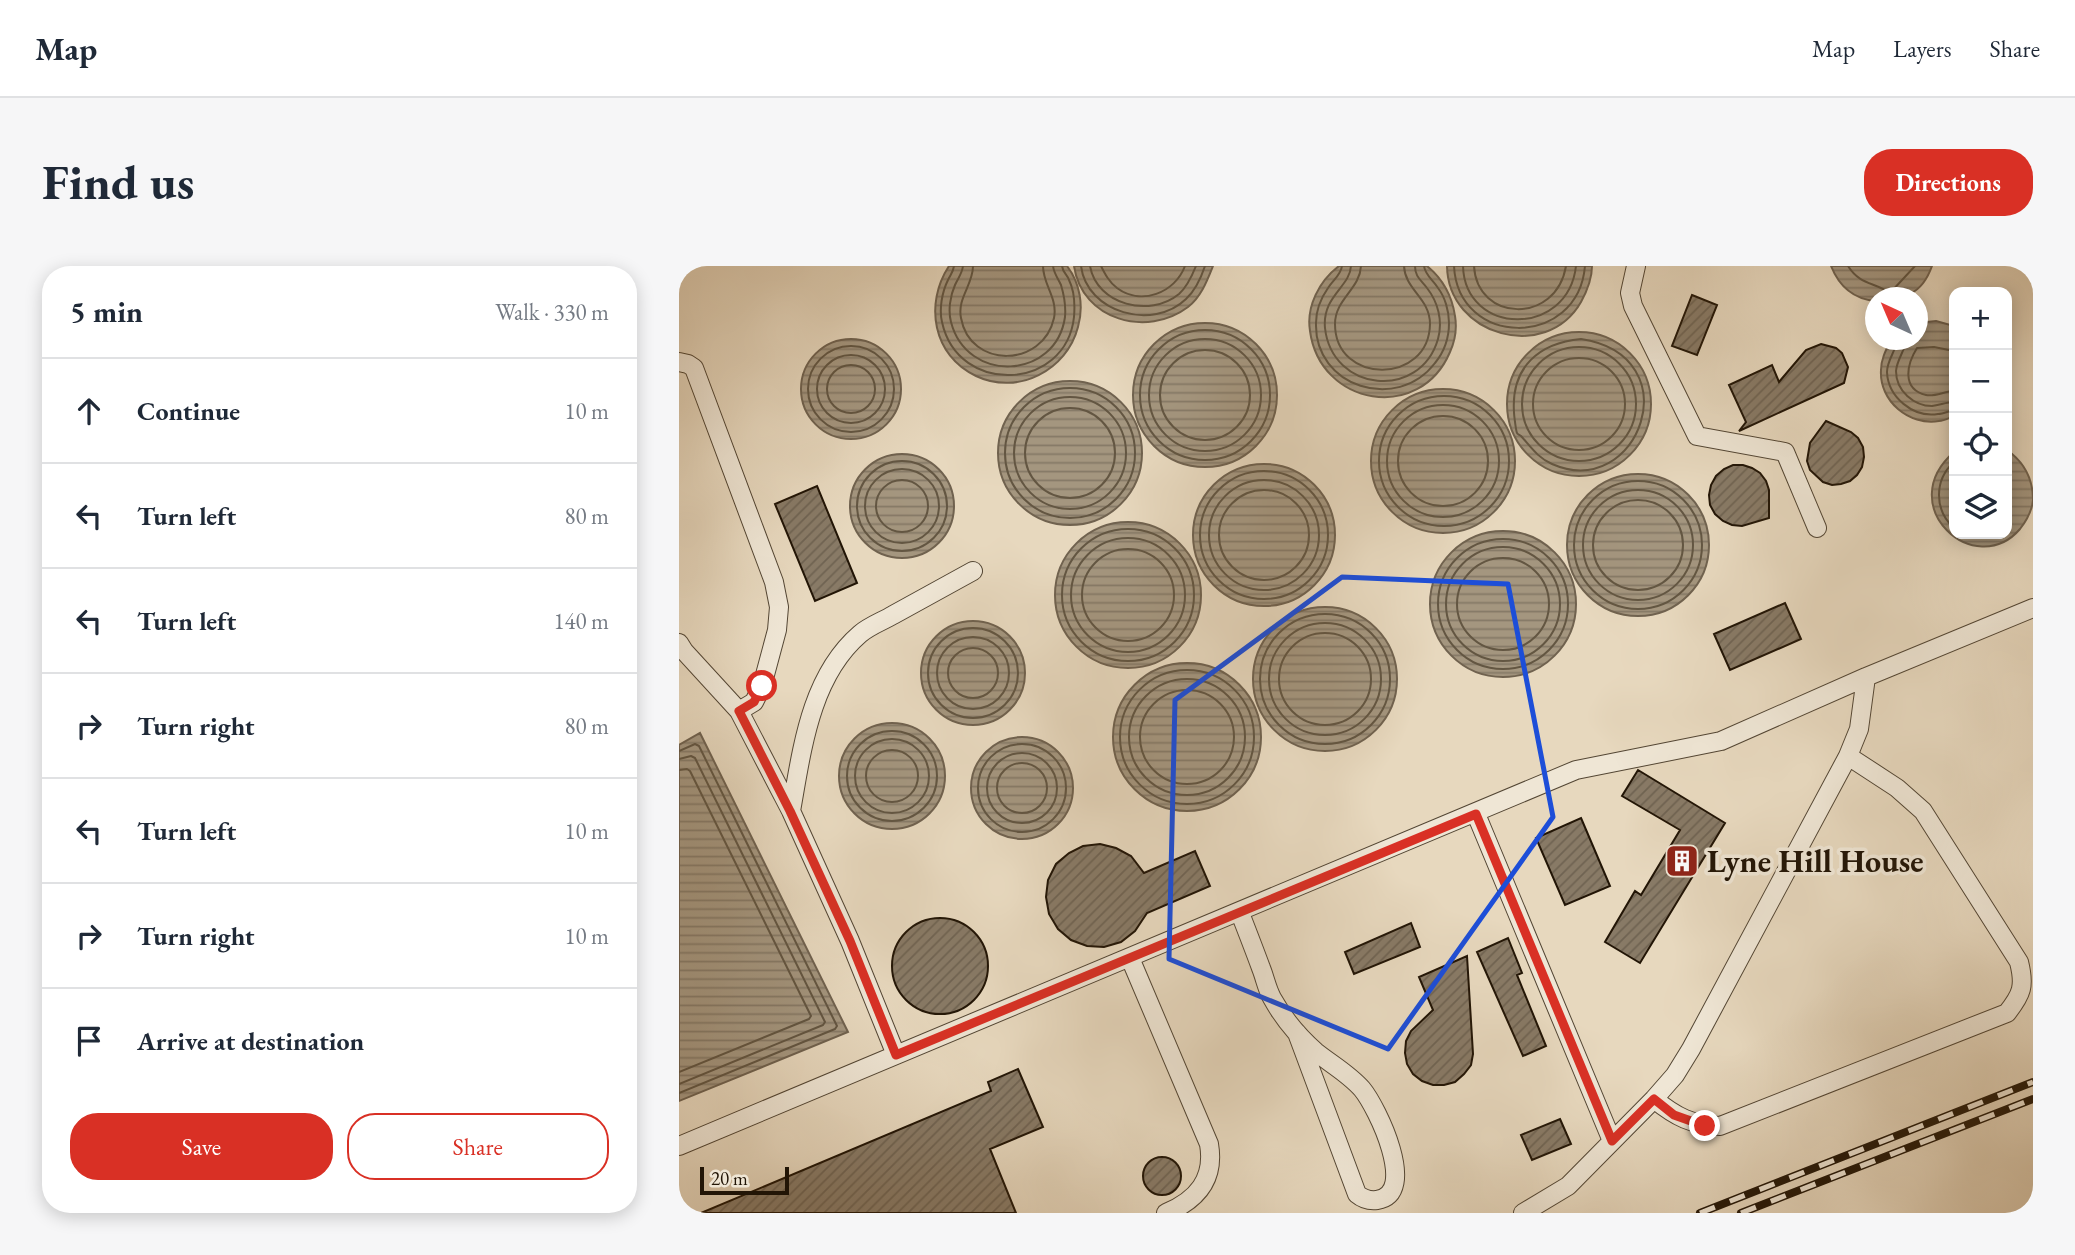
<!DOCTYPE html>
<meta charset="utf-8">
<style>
body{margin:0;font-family:"EB Garamond",serif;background:#f6f6f7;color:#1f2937}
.controls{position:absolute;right:21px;top:21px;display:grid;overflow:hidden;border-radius:14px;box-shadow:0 4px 18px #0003}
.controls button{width:63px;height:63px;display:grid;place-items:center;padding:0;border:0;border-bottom:2px solid #e0e1e3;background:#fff;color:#1f2937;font:35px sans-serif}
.compass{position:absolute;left:1186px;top:21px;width:63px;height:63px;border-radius:50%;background:#fff;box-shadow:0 4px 18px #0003;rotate:316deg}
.scale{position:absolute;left:21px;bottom:18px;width:89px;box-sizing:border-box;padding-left:7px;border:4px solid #221506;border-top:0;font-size:19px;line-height:24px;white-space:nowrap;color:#221506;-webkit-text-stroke:5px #efe6d5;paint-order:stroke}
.stop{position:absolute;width:21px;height:21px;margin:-16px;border:5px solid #d93025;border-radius:50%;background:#fff}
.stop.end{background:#d93025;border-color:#fff;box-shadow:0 2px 7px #0008}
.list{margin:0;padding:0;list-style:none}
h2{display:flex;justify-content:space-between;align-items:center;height:91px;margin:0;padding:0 28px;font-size:30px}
h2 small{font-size:23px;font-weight:400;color:#747a83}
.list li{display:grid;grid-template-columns:46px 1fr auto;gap:21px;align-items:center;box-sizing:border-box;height:105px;padding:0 28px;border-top:2px solid #e0e1e3}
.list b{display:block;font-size:26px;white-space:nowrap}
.list em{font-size:23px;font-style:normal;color:#747a83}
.actions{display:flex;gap:14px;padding:21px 28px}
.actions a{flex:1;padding:16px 0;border:2px solid #d93025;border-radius:28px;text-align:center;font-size:24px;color:#d93025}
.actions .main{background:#d93025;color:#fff}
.icon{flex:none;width:38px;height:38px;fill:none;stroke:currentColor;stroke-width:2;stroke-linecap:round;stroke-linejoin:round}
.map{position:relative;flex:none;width:1354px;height:947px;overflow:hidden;border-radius:28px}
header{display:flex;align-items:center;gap:42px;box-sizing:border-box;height:98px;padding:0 35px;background:#fff;border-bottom:2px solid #e0e1e3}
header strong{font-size:33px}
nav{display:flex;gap:38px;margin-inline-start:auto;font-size:24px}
.intro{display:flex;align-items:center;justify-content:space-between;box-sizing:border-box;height:168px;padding:0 42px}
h1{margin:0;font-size:49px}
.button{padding:18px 32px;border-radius:28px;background:#d93025;color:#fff;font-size:24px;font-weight:700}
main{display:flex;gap:42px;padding:0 42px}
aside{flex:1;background:#fff;border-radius:28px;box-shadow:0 4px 18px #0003}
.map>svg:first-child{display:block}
.water{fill:url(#water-rules);stroke:#70624f;stroke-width:2}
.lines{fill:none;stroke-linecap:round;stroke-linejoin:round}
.shore{stroke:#635642;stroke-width:2}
.building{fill:url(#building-hatch);stroke:#221506;stroke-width:2}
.service-casing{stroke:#534634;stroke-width:20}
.service{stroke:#efe6d5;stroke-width:18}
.rail-casing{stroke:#221506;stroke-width:8}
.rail{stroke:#efe6d5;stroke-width:5;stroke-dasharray:16;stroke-linecap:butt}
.route{stroke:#d93025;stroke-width:9}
.marked{fill:none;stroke:#1d4ed8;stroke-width:5;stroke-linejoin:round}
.labels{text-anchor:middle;stroke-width:7;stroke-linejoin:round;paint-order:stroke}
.poi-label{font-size:32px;font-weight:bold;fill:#221506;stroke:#efe6d5;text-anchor:start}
</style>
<header>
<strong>Map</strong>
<nav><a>Map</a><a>Layers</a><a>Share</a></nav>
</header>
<div class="intro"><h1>Find us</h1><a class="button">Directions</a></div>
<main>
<aside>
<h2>5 min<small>Walk · 330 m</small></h2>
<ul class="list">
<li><svg class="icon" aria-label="ahead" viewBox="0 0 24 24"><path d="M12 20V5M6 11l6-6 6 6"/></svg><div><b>Continue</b></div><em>10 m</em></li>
<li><svg class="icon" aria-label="left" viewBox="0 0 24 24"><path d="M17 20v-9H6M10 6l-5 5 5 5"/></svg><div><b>Turn left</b></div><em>80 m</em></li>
<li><svg class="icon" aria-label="left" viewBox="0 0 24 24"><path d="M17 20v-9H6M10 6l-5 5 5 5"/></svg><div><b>Turn left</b></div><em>140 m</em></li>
<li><svg class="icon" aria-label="right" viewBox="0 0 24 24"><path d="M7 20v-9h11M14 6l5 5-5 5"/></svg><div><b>Turn right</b></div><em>80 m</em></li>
<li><svg class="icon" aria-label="left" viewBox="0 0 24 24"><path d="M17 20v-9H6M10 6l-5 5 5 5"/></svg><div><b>Turn left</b></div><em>10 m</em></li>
<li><svg class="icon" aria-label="right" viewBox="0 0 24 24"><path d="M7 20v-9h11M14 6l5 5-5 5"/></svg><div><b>Turn right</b></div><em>10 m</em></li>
<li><svg class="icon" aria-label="arrive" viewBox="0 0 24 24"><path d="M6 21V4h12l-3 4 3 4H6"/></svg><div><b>Arrive at destination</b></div></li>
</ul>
<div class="actions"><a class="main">Save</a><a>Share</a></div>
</aside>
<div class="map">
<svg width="1354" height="947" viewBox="0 0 1354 947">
<defs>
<pattern id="water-rules" width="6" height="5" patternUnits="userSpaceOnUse" patternTransform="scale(1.75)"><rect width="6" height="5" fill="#a4967f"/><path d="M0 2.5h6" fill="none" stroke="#857966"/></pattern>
<pattern id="building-hatch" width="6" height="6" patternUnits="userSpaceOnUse" patternTransform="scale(1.75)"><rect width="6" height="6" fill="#887a66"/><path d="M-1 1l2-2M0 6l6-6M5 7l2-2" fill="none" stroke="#6f6352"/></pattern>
</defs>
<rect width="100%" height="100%" fill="#e7d8be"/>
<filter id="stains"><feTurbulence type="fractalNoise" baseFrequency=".00286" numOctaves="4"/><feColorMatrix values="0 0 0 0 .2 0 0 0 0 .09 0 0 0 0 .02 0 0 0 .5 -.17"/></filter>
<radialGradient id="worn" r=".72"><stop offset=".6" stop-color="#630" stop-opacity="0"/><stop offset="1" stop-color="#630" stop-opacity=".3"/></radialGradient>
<path class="water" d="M 270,0 L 388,0 C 401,17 405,40 399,61 C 388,104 339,130 297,110 C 254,90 245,38 270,0 Z
M 395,0 L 534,0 C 528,15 522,31 509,41 C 468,72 403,54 395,0 Z
M 660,0 L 748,0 C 764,13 773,30 776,50 C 778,62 776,75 771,86 C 741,157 641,140 631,65 C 627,41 640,15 660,0 Z
M 768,0 L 913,0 C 913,13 908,25 902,36 C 867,97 769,70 768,0 Z
M 1152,0 L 1253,0 C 1242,31 1225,32 1196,32 L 1196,35 C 1175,33 1160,20 1152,0 Z
M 1257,55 L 1275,60 L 1275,150 C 1270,152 1265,155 1260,155 C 1230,160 1200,135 1202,104 C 1202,93 1207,84 1212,74 L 1238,74 L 1239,57 Z
M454 129a72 72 0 1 1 144 0a72 72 0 1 1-144 0Z
M828 138a72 72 0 1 1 144 0a72 72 0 1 1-144 0Z
M122 123a50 50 0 1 1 100 0a50 50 0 1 1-100 0Z
M319 187a72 72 0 1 1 144 0a72 72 0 1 1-144 0Z
M692 195a72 72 0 1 1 144 0a72 72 0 1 1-144 0Z
M 1328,184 C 1345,196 1354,212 1354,234 C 1353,245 1348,254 1341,263 C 1296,315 1213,240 1275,186 L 1275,268 L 1328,268 Z
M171 240a52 52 0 1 1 104 0a52 52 0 1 1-104 0Z
M514 269a71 71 0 1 1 142 0a71 71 0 1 1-142 0Z
M888 279a71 71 0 1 1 142 0a71 71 0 1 1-142 0Z
M376 329a73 73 0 1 1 146 0a73 73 0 1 1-146 0Z
M751 338a73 73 0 1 1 146 0a73 73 0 1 1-146 0Z
M574 413a72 72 0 1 1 144 0a72 72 0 1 1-144 0Z
M242 407a52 52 0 1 1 104 0a52 52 0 1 1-104 0Z
M434 471a74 74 0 1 1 148 0a74 74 0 1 1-148 0Z
M160 510a53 53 0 1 1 106 0a53 53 0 1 1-106 0Z
M 21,467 L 169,766 L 0,835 L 0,479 Z
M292 522a51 51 0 1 1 102 0a51 51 0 1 1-102 0Z"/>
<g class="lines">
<path class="shore" d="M 275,0 C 274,7 271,9 269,14 C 263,26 260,43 263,56 C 279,130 387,125 395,51 C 396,39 395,24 390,14 C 388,8 384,7 383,0
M 284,0 C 283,8 279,12 276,19 C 271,30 269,45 272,56 C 288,118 377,114 386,51 C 387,40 385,29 382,19 C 379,12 375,8 374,0
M 294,0 C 294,19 278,32 282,52 C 291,103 364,102 375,52 C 379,32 364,19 364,0
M 402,0 C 408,47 474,65 507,33 C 517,24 522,12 526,0
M 411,0 C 418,39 471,52 500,28 C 508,21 513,10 517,0
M 422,0 C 426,8 430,16 438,22 C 462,40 496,27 506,0
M 663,0 C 662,9 654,14 649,22 C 642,32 637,45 637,57 C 635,121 718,147 756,97 C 765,86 770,71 770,57 C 770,45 766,31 759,22 C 754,14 746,9 745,0
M 672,0 C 671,21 643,30 646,62 C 653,126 741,135 759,73 C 764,55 759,36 748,22 C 742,14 736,11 736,0
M 682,0 C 681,23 656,33 656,58 C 656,119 750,119 751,58 C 751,32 726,24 725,0
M 775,0 C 779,82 899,83 906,0
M 784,0 C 786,70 889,72 897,0
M 795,0 C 798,56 877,59 887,0
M 1169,0 C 1181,19 1195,16 1211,27 L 1236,0
M461 129a65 65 0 1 1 130 0a65 65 0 1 1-130 0Z
M 902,73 C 1013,90 960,236 873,198 C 859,192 852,181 842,170 C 841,169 838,168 838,167 C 837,165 835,149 835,146 C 832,101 860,77 902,73 Z
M470 129a56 56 0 1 1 112 0a56 56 0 1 1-112 0Z
M 1218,74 C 1217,85 1208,94 1208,106 C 1209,131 1234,152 1259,148 C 1264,148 1270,145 1275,144
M 1227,74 C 1226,85 1218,93 1217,105 C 1217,125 1235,140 1253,140 C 1261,139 1268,136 1275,136
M129 123a43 43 0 1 1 86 0a43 43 0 1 1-86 0Z
M843 138a57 57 0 1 1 114 0a57 57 0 1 1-114 0Z
M481 129a45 45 0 1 1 90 0a45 45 0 1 1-90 0Z
M 1275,85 L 1255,81 L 1238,82 C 1228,98 1222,123 1247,129 C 1256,131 1266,125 1275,125
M138 123a34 34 0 1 1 68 0a34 34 0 1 1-68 0Z
M854 138a46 46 0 1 1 92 0a46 46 0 1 1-92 0Z
M148 123a24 24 0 1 1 48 0a24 24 0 1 1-48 0Z
M326 187a65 65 0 1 1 130 0a65 65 0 1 1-130 0Z
M700 195a65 65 0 1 1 130 0a65 65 0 1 1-130 0Z
M335 187a56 56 0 1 1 112 0a56 56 0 1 1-112 0Z
M708 195a56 56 0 1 1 112 0a56 56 0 1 1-112 0Z
M346 187a45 45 0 1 1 90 0a45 45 0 1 1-90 0Z
M719 195a45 45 0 1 1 90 0a45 45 0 1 1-90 0Z
M178 240a45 45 0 1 1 90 0a45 45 0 1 1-90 0Z
M 1275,196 C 1255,214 1255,244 1275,262
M186 240a37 37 0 1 1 74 0a37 37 0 1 1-74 0Z
M521 269a64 64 0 1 1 128 0a64 64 0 1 1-128 0Z
M530 269a55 55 0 1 1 110 0a55 55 0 1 1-110 0Z
M197 240a26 26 0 1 1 52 0a26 26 0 1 1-52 0Z
M895 279a64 64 0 1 1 128 0a64 64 0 1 1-128 0Z
M904 279a55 55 0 1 1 110 0a55 55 0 1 1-110 0Z
M540 269a45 45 0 1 1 90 0a45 45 0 1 1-90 0Z
M914 279a45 45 0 1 1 90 0a45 45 0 1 1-90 0Z
M383 329a66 66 0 1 1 132 0a66 66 0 1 1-132 0Z
M392 329a57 57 0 1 1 114 0a57 57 0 1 1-114 0Z
M759 338a65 65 0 1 1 130 0a65 65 0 1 1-130 0Z
M767 338a57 57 0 1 1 114 0a57 57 0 1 1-114 0Z
M403 329a46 46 0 1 1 92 0a46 46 0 1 1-92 0Z
M778 338a46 46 0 1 1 92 0a46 46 0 1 1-92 0Z
M581 413a65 65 0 1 1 130 0a65 65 0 1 1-130 0Z
M590 413a56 56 0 1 1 112 0a56 56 0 1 1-112 0Z
M249 407a45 45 0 1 1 90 0a45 45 0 1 1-90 0Z
M600 413a46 46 0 1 1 92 0a46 46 0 1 1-92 0Z
M258 407a36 36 0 1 1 72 0a36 36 0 1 1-72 0Z
M269 407a25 25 0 1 1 50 0a25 25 0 1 1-50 0Z
M441 471a67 67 0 1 1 134 0a67 67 0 1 1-134 0Z
M450 471a58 58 0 1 1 116 0a58 58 0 1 1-116 0Z
M461 471a47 47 0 1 1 94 0a47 47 0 1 1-94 0Z
M168 510a45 45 0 1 1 90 0a45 45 0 1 1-90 0Z
M176 510a37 37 0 1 1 74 0a37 37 0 1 1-74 0Z
M299 522a44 44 0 1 1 88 0a44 44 0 1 1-88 0Z
M187 510a26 26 0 1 1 52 0a26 26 0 1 1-52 0Z
M 0,485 L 16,478 L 20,480 L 158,760 L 156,763 L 0,827
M308 522a35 35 0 1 1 70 0a35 35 0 1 1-70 0Z
M 0,493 L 12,490 L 16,492 L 146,756 L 144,759 L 0,818
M318 522a25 25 0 1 1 50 0a25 25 0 1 1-50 0Z
M 0,504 L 8,503 L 11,505 L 132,750 L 130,753 L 0,806"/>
</g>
<path class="building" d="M 1013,29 L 1038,39 L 1018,89 L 993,80 Z
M 1142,78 L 1157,82 L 1163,87 L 1169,101 L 1165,117 L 1060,165 L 1067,156 L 1050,119 L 1093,99 L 1100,116 L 1127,84 Z
M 1147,155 L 1172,166 L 1179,172 L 1184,181 L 1185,191 L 1183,201 L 1178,209 L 1171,215 L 1162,218 L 1153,219 L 1144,216 L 1131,204 L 1128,195 L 1131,177 Z
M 1054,199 L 1064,199 L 1073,202 L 1081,207 L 1087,215 L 1090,224 L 1090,252 L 1063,260 L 1053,259 L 1044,255 L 1036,248 L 1031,239 L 1030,229 L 1032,219 L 1037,210 L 1045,203 Z
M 138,220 L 178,317 L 136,335 L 96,238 Z
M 1106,337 L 1122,373 L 1051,404 L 1035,368 Z
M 959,504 L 1046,557 L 961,697 L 926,676 L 956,625 L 962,629 L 1001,564 L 943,530 Z
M 902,552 L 931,620 L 886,639 L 857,572 Z
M 421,578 L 437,582 L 452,590 L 465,607 L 516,585 L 531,620 L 468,647 L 456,665 L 442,676 L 425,681 L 408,680 L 392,674 L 379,663 L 370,648 L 367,631 L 369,614 L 377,598 L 390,587 L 404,580 Z
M213 700a48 48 0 1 1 96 0a48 48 0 1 1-96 0Z
M 732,657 L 741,681 L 675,708 L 666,686 Z
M 829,672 L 843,707 L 838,709 L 867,780 L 844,790 L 798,686 Z
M 788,690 L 794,788 L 792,799 L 785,808 L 776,816 L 765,819 L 754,819 L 743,815 L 734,808 L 728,798 L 726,787 L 727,775 L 732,765 L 754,744 L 740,711 Z
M 339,803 L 364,861 L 311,883 L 337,947 L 22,947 L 312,825 L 309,816 Z
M 881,853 L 892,878 L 853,894 L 842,869 Z
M464 910a19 19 0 1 1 38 0a19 19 0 1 1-38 0Z"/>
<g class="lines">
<defs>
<path id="service" d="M 957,0 L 951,27 L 954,40 L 1018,170 L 1106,186 L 1138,262
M 0,96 L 9,98 L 15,102 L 95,316 L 100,341 L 98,364 L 83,420 L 75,436 L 60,445
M 0,377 L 5,385 L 60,445 L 112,545 L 171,675 L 217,789
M 112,545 C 123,484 131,411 181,368 C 190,360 204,355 214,349 C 241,334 267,320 294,305
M 797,548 L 933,875
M 561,647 C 568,665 575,683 582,702 C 586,712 588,723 593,732 C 604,752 620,771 637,786 C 652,798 670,808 683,823 C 698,841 740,928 698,934 C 690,935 684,933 678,928 L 618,767
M 451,692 L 530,878 C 536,913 518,934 487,947
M 975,833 C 997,851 1013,859 1041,860 L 1328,747 C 1343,728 1346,720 1340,696 L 1244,545 L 1218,522 L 1169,490
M 0,880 L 897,504 L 1042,475 L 1187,411 L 1354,342
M 844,947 L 889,920 L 975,833 L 996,809 L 1012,783 L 1169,490 L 1180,463 L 1187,411"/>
</defs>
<use href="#service" class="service-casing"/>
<use href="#service" class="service"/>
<defs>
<path id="rail" d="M 1021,947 L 1354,816
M 1062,947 L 1354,833"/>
</defs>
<use href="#rail" class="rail-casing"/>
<use href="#rail" class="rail"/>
</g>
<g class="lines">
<path class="route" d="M 83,420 L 75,436 L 60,445 L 111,545 L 171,675 L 217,789 L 797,548 L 933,875 L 975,833 L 995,849 L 1026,860"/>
</g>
<path class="marked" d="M 663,311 L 829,318 L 874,551 L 709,783 L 490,693 L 496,434 Z"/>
<defs>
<symbol id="building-square" viewBox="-11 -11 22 22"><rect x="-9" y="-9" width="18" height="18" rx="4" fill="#8f2418" stroke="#efe6d5"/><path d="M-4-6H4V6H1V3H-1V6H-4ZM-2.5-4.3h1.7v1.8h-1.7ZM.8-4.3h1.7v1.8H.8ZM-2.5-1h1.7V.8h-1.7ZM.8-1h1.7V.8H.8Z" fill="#fff"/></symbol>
</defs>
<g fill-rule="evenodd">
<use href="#building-square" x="984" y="576" width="38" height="38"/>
</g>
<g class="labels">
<g class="poi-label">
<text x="1028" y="606">Lyne Hill House</text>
</g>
</g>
<rect width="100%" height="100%" filter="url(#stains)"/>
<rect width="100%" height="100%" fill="url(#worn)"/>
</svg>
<div class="controls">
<button>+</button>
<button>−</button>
<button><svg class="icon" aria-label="locate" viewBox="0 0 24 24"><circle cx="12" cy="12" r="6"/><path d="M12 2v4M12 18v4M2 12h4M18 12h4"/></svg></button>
<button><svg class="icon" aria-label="layers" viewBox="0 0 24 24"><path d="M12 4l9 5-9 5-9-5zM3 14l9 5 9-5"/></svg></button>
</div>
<svg class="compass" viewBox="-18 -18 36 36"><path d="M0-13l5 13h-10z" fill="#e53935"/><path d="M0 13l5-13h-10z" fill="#747a83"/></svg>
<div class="scale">20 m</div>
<div class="stop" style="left:83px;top:420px"></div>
<div class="stop end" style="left:1026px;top:860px"></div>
</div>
</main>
